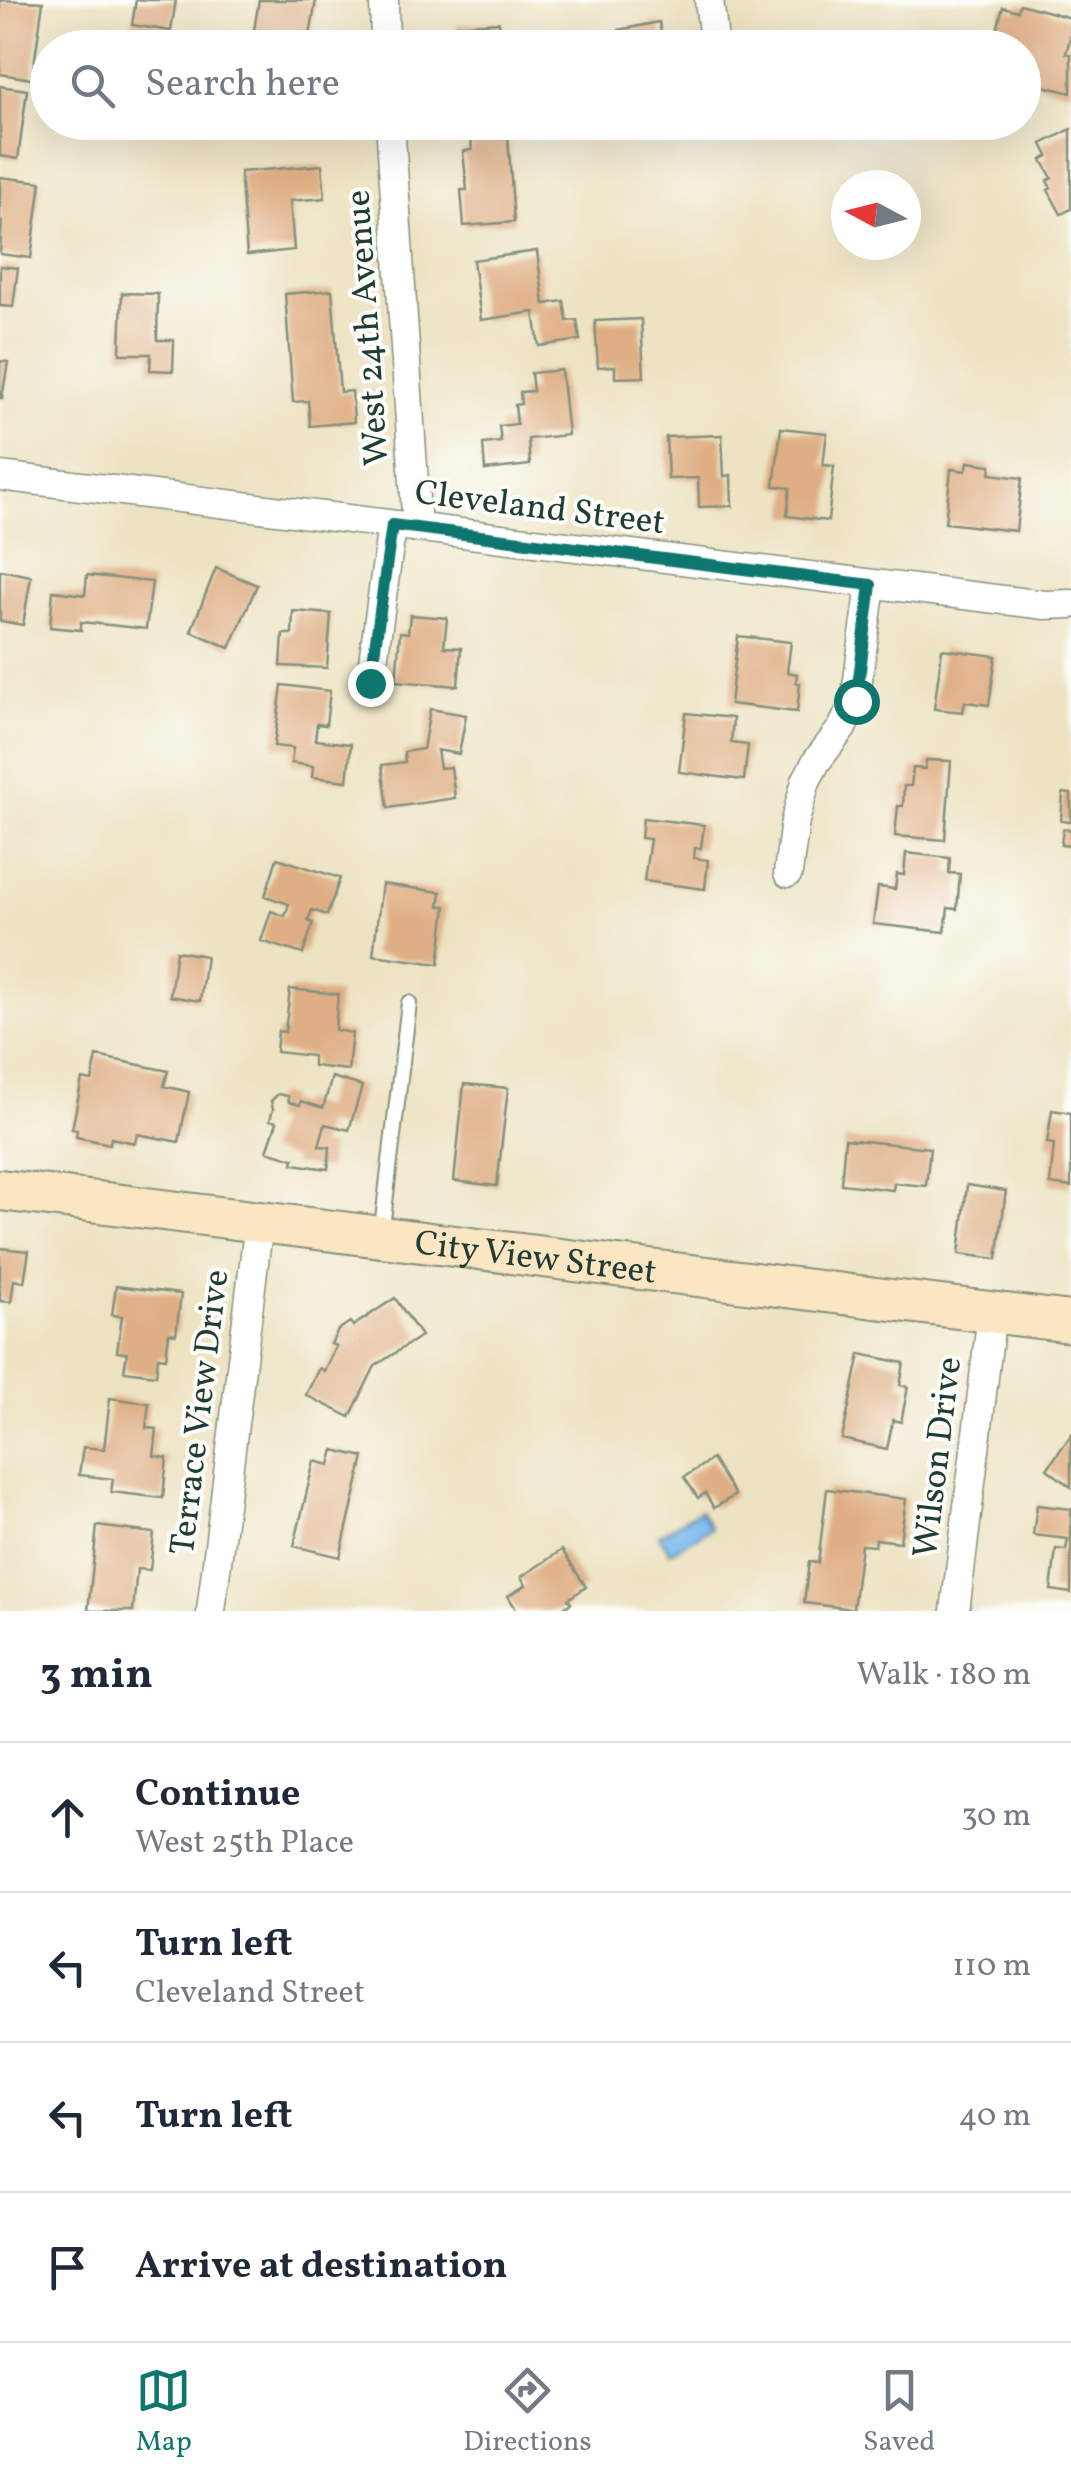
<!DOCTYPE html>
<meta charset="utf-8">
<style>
body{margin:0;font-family:Vollkorn,serif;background:#f6f6f7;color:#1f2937}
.compass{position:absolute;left:831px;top:170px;width:90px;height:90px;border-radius:50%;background:#fff;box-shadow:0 10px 40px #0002;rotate:277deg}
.stop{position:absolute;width:30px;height:30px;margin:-22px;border:8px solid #0f766e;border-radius:50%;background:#fff}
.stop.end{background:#0f766e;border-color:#fff;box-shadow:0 2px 10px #0008}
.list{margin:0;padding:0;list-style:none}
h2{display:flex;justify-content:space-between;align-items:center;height:130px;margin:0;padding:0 40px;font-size:42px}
h2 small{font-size:32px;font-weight:400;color:#747a83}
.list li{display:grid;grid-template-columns:65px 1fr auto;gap:30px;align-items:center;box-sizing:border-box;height:150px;padding:0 40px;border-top:2px solid #e0e1e3}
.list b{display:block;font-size:38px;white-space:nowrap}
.list p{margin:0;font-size:32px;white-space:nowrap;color:#747a83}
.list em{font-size:32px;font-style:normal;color:#747a83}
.icon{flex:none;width:55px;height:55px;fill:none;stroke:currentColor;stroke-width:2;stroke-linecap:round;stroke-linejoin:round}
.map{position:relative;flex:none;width:1071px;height:1611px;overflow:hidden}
.search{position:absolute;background:#fff;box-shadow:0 10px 40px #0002;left:30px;right:30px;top:30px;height:110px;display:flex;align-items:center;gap:25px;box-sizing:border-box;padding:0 35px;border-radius:55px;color:#747a83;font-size:38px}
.sheet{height:730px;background:#fff}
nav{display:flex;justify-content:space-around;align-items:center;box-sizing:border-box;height:140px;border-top:2px solid #e0e1e3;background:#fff;font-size:28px;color:#747a83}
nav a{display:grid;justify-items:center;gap:5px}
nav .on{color:#0f766e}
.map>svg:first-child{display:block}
.water{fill:#7eb9f0;stroke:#4e7b92;stroke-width:2.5}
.building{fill:#dfae84}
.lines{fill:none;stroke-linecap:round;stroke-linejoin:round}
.lane-casing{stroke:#86907c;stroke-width:18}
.street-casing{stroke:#86907c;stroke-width:31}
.secondary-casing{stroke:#86907c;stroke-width:44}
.lane{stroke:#fff;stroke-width:14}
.street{stroke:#fff;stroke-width:28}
.secondary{stroke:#fbe6c4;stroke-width:40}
.route{stroke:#0f766e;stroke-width:12}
.labels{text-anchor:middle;stroke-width:8;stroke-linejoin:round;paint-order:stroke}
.street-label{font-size:35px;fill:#1f3d34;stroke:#fdfcf7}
</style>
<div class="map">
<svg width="1071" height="1611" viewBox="0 0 1071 1611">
<rect width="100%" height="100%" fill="#fdfcf7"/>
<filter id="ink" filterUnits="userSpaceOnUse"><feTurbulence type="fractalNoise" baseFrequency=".01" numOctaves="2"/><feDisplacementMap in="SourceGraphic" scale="20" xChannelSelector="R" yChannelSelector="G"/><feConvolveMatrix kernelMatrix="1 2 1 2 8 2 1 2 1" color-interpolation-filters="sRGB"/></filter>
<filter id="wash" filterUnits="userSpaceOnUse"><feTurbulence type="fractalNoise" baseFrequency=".0048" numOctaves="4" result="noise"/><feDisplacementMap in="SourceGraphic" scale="40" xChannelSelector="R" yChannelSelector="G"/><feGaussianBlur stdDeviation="2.25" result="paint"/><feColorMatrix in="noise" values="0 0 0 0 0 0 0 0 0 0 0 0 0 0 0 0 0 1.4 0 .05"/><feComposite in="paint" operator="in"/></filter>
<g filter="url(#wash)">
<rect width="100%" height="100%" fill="#ede3c3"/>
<path class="water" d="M 700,1510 L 711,1528 L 670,1552 L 659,1535 Z"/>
<g id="blocks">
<path class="building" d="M 0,0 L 43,2 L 32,79 L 0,74 Z
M 136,0 L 176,0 L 171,31 L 132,25 Z
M 259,0 L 316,0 L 308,48 L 251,48 Z
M 1020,4 L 1071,18 L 1071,35 L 1066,53 L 1071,54 L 1071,93 L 1024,81 L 1024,48 L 992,48 L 1003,7 L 1018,11 Z
M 499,22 L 501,48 L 459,48 L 457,25 Z
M 659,22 L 664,48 L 622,48 L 619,30 Z
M 0,86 L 27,90 L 18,159 L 0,156 Z
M 470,122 L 507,122 L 514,222 L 464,226 L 461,190 L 467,190 L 463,151 L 472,150 Z
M 1071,129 L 1071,209 L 1061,214 L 1048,190 L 1051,188 L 1047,181 L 1052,178 L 1042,160 L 1048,156 L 1042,144 Z
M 322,165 L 325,198 L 290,201 L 294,250 L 247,255 L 240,172 Z
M 0,177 L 41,182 L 31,258 L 0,254 L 2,221 L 0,220 Z
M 537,251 L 544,304 L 564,301 L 567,321 L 577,320 L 580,340 L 539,346 L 534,312 L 481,320 L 473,260 Z
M 0,266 L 18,268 L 13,307 L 0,306 Z
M 332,290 L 340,392 L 352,391 L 354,422 L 310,426 L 308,401 L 293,402 L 285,294 Z
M 122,293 L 158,294 L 157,340 L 174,340 L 173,371 L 150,370 L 151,354 L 120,354 Z
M 641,319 L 644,377 L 615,378 L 615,366 L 598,367 L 595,321 Z
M 0,361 L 8,362 L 2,398 L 0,398 Z
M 561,370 L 568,435 L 528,439 L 530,465 L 485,470 L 483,444 L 501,442 L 499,426 L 517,424 L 515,405 L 521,404 L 520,392 L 533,391 L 531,373 Z
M 781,428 L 827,433 L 823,465 L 834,466 L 828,521 L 787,516 L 790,488 L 774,486 Z
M 722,435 L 724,476 L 731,475 L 732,506 L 699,507 L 698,478 L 668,479 L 666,437 Z
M 968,462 L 991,465 L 990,474 L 1022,478 L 1016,531 L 945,523 L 951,469 L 966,471 Z
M 216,568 L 257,585 L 230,648 L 191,631 Z
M 0,570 L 31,576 L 23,625 L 0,621 Z
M 87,575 L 152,582 L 146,629 L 81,622 L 81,630 L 50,627 L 53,591 L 85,595 Z
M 293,611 L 331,614 L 327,668 L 281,666 L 283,634 L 292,634 Z
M 410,615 L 447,618 L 444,647 L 461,648 L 458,686 L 396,681 L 400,632 L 408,633 Z
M 738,636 L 791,642 L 787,672 L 797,674 L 796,682 L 800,683 L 797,712 L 730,704 Z
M 942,649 L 996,656 L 989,705 L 965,702 L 963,712 L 934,709 Z
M 282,685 L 330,691 L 326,725 L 317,724 L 315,740 L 351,744 L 347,781 L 312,777 L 313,766 L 291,763 L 293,748 L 274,746 Z
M 430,709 L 466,715 L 459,754 L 437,750 L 440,768 L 451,767 L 455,798 L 388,808 L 382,765 L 405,762 L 404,752 L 423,749 Z
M 686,713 L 733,718 L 731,743 L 748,745 L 744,780 L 679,772 Z
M 926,760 L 951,761 L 945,840 L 895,836 L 898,806 L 903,806 L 904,786 L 911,786 L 913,768 L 925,769 Z
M 1063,793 L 1071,794 L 1071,822 L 1061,821 Z
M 643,818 L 704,825 L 701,848 L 695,848 L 694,858 L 708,860 L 705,889 L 644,881 L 650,839 L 641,838 Z
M 1063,829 L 1071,829 L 1071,846 L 1061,845 Z
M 906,853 L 950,858 L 949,873 L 960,874 L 957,909 L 948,908 L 945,932 L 873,924 L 878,887 L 895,889 L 897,874 L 904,875 Z
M 277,858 L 340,878 L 327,915 L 312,910 L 308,921 L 313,923 L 303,954 L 261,941 L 271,911 L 285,916 L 289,904 L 265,896 Z
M 382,884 L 441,892 L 439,906 L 446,906 L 439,964 L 373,955 Z
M 176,951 L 206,956 L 200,1001 L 170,996 Z
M 290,989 L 338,994 L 335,1030 L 352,1033 L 348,1070 L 313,1066 L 313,1056 L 276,1052 L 278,1031 L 285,1032 Z
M 97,1056 L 168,1071 L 164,1086 L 189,1092 L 179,1142 L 137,1134 L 135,1143 L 111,1138 L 110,1144 L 76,1137 L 77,1130 L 72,1129 L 82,1079 L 92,1081 Z
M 332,1077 L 362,1086 L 349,1130 L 325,1124 L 319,1146 L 330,1147 L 328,1169 L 293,1164 L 294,1159 L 267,1151 L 277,1122 L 270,1120 L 273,1109 L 271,1101 L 278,1094 L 288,1096 L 289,1102 L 300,1105 L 301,1101 L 323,1108 Z
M 464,1084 L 508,1088 L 497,1186 L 454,1181 Z
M 1052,1110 L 1071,1113 L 1071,1187 L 1050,1184 L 1054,1144 L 1047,1143 Z
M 845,1139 L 930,1148 L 926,1186 L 894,1183 L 893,1190 L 841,1184 Z
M 967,1185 L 1006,1191 L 997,1259 L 959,1254 Z
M 0,1248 L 29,1251 L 24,1282 L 14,1280 L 11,1302 L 0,1301 Z
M 116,1286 L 181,1294 L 176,1334 L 169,1333 L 166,1358 L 158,1357 L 156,1375 L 124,1371 L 127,1353 L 117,1352 L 122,1316 L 112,1315 Z
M 395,1298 L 421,1336 L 375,1366 L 350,1417 L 306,1395 L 319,1368 L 324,1371 L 336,1346 L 331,1344 L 338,1330 L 350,1322 L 353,1326 Z
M 860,1354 L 904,1363 L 900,1385 L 908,1387 L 901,1422 L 893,1420 L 887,1449 L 842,1439 Z
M 110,1398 L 149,1403 L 146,1428 L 157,1429 L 154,1456 L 167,1458 L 163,1498 L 111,1492 L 113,1479 L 79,1475 L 83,1447 L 104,1449 Z
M 1071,1435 L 1071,1487 L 1047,1469 Z
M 334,1450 L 364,1457 L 340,1557 L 294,1546 L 314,1461 L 330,1465 Z
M 712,1459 L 735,1495 L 714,1508 L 705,1493 L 698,1498 L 684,1477 Z
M 827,1489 L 906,1499 L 900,1542 L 876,1539 L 875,1546 L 861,1545 L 853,1609 L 804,1603 L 809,1562 L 818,1563 Z
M 1037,1505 L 1071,1509 L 1071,1593 L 1051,1590 L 1056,1549 L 1066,1550 L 1068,1539 L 1033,1535 Z
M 97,1526 L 154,1533 L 150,1570 L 137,1569 L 133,1611 L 88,1611 Z
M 562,1550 L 586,1587 L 568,1599 L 571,1603 L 559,1611 L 517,1611 L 508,1596 L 526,1585 L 521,1577 Z"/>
</g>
</g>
<g filter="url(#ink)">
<use href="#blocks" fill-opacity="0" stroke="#86907c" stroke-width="2.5"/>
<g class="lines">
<defs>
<path id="lane" d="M 381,1236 L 409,1003"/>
<path id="street" d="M 384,0 L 385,48
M 709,0 L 715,48
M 390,122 L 417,528
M 0,476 L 1045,605 L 1071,604
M 370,683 L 392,525
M 788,873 L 795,821 L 806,781 L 816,762 L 842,728 L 855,701 L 871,585
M 211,1611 L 259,1222
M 955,1611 L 992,1313"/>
<g id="secondary">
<path id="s1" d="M 0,1190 L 1071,1322"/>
</g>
</defs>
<use href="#lane" class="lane-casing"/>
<use href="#street" class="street-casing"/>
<use href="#secondary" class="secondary-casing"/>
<use href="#lane" class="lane"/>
<use href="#street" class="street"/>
<use href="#secondary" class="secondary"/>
</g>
</g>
<g class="lines" filter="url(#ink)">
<path class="route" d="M 370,683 L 392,525 L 871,585 L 856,701"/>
</g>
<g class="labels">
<g class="street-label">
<text transform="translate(366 328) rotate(-94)" y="12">West 24th Avenue</text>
<text transform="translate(540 506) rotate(7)" y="12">Cleveland Street</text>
<text dy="12" stroke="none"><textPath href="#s1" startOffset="540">City View Street</textPath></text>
<text transform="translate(198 1412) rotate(-83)" y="12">Terrace View Drive</text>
<text transform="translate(936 1457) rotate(-83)" y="12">Wilson Drive</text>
</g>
</g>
</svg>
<svg class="compass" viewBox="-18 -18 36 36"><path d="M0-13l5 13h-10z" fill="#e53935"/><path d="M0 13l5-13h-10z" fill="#747a83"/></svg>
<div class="stop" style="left:856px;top:701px"></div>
<div class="stop end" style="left:370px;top:683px"></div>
<div class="search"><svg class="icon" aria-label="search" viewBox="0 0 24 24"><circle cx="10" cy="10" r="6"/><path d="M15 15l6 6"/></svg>Search here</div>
</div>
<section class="sheet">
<h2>3 min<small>Walk · 180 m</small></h2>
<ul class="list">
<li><svg class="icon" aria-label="ahead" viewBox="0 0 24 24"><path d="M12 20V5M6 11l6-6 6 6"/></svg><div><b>Continue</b><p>West 25th Place</p></div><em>30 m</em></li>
<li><svg class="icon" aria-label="left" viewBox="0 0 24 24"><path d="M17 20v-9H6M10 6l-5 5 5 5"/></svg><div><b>Turn left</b><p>Cleveland Street</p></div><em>110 m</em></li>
<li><svg class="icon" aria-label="left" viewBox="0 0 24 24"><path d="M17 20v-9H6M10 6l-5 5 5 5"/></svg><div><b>Turn left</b></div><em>40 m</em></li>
<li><svg class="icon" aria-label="arrive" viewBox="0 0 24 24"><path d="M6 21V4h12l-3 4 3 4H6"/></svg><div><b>Arrive at destination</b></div></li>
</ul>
</section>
<nav>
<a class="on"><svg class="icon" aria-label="map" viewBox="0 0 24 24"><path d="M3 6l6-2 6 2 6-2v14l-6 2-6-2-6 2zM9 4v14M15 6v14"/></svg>Map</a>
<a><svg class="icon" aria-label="directions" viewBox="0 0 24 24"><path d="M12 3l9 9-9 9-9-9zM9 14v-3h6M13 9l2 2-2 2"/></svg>Directions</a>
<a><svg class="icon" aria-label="saved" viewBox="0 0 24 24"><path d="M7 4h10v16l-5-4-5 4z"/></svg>Saved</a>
</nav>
